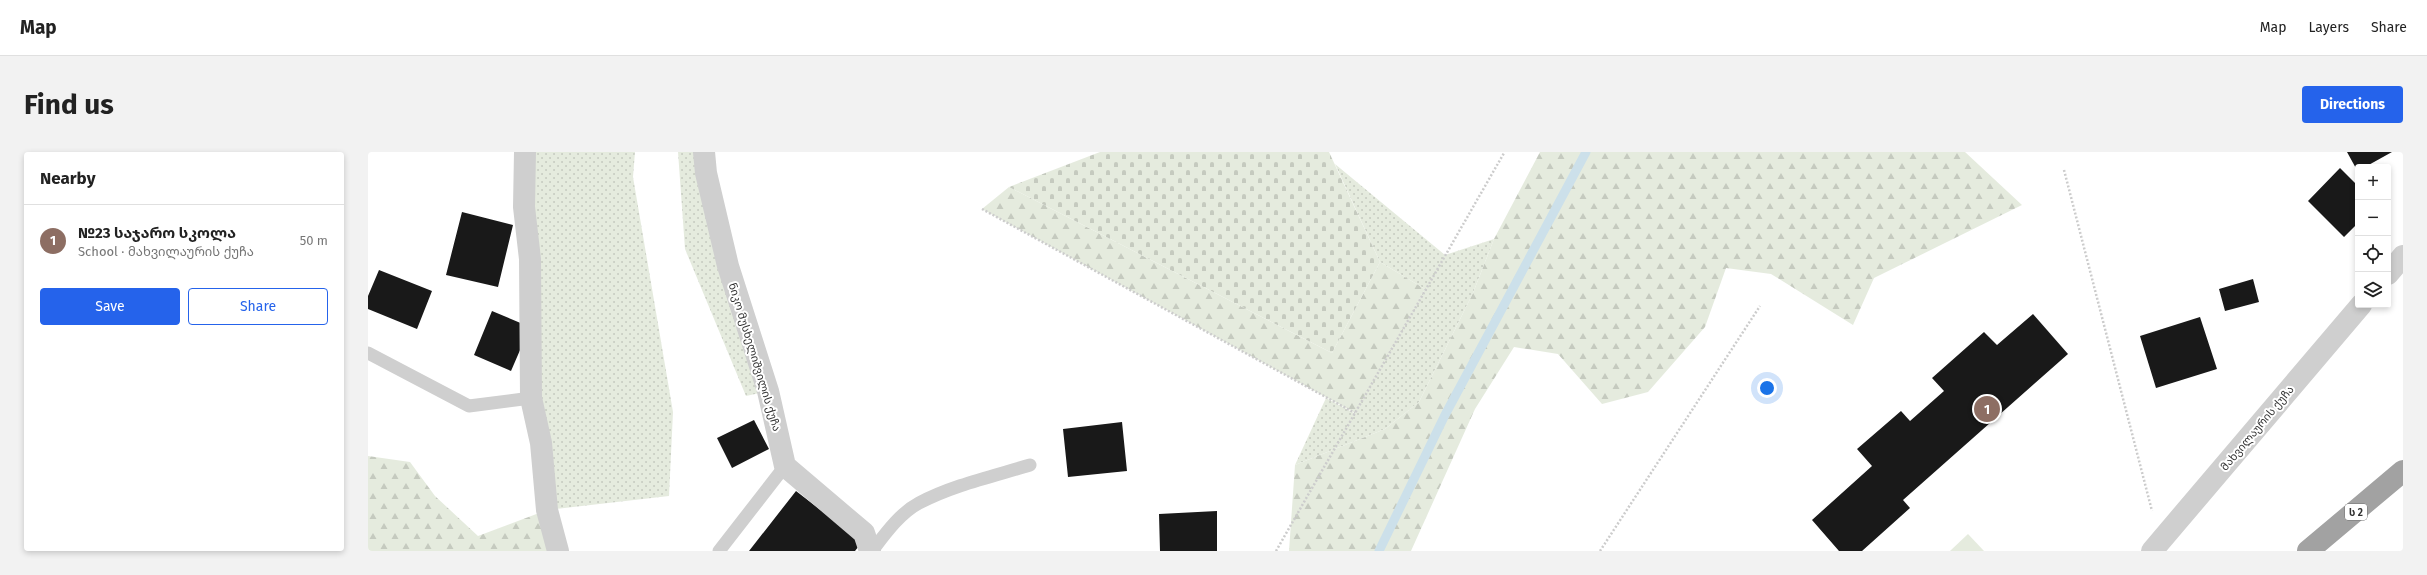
<!DOCTYPE html>
<meta charset="utf-8">
<style>
body{margin:0;font-family:"Fira Sans","Noto Sans Georgian",sans-serif;background:#f2f2f2;color:#222}
.controls{position:absolute;right:12px;top:12px;display:grid;overflow:hidden;border-radius:4px;box-shadow:0 2px 6px #0003}
.controls button{width:36px;height:36px;display:grid;place-items:center;padding:0;border:0;border-bottom:1px solid #e0e0e0;background:#fff;color:#222;font:20px sans-serif}
.you{position:absolute;left:1399px;top:236px;width:14px;height:14px;margin:-10px;border:3px solid #fff;border-radius:50%;background:#1a73e8;box-shadow:0 0 0 6px #1a73e833}
.badge{display:grid;place-items:center;width:26px;height:26px;border-radius:50%;background:#2563eb;color:#fff;font-size:13px;font-weight:700}
.pin{position:absolute;translate:-50% -50%;border:2px solid #fff;box-shadow:0 1px 4px #0006}
.list{margin:0;padding:0;list-style:none}
h2{display:flex;justify-content:space-between;align-items:center;height:52px;margin:0;padding:0 16px;font-size:17px}
h2 small{font-size:13px;font-weight:400;color:#767676}
.list li{display:grid;grid-template-columns:26px 1fr auto;gap:12px;align-items:center;box-sizing:border-box;height:72px;padding:0 16px;border-top:1px solid #e0e0e0}
.list b{display:block;font-size:15px;white-space:nowrap}
.list p{margin:0;font-size:13px;white-space:nowrap;color:#767676}
.list em{font-size:13px;font-style:normal;color:#767676}
.actions{display:flex;gap:8px;padding:12px 16px}
.actions a{flex:1;padding:9px 0;border:1px solid #2563eb;border-radius:4px;text-align:center;font-size:14px;color:#2563eb}
.actions .main{background:#2563eb;color:#fff}
.icon{flex:none;width:22px;height:22px;fill:none;stroke:currentColor;stroke-width:2;stroke-linecap:round;stroke-linejoin:round}
.map{position:relative;flex:none;width:2035px;height:399px;overflow:hidden;border-radius:4px}
header{display:flex;align-items:center;gap:24px;box-sizing:border-box;height:56px;padding:0 20px;background:#fff;border-bottom:1px solid #e0e0e0}
header strong{font-size:19px}
nav{display:flex;gap:22px;margin-inline-start:auto;font-size:14px}
.intro{display:flex;align-items:center;justify-content:space-between;box-sizing:border-box;height:96px;padding:0 24px}
h1{margin:0;font-size:28px}
.button{padding:10px 18px;border-radius:4px;background:#2563eb;color:#fff;font-size:14px;font-weight:700}
main{display:flex;gap:24px;padding:0 24px}
aside{flex:1;background:#fff;border-radius:4px;box-shadow:0 2px 6px #0003}
.map>svg:first-child{display:block}
.green{fill:url(#green-dots)}
.forest{fill:url(#forest-firs)}
.cemetery{fill:url(#cemetery-stones)}
.pitch{fill:#e5ebde}
.lines{fill:none;stroke-linecap:round;stroke-linejoin:round}
.stream{stroke:#cce0ea;stroke-width:9}
.building{fill:#191919}
.path{stroke:#ccc;stroke-width:2.5;stroke-dasharray:2 2;stroke-linecap:butt}
.service{stroke:#cfcfcf;stroke-width:13}
.minor{stroke:#cfcfcf;stroke-width:22}
.tertiary{stroke:#cfcfcf;stroke-width:22}
.trunk{stroke:#a2a2a2;stroke-width:22}
.labels{text-anchor:middle;stroke-width:4;stroke-linejoin:round;paint-order:stroke}
.shield{fill:#fff;stroke:#707070;stroke-width:1}
.shield-label{font-size:10px;font-weight:bold;fill:#323232}
.street-label{font-size:11px;fill:#323232;stroke:#fff}
</style>
<header>
<strong>Map</strong>
<nav><a>Map</a><a>Layers</a><a>Share</a></nav>
</header>
<div class="intro"><h1>Find us</h1><a class="button">Directions</a></div>
<main>
<aside>
<h2>Nearby<small></small></h2>
<ul class="list">
<li><span class="badge" style="background:#8d6e63">1</span><div><b>№23 საჯარო სკოლა</b><p>School · მახვილაურის ქუჩა</p></div><em>50 m</em></li>
</ul>
<div class="actions"><a class="main">Save</a><a>Share</a></div>
</aside>
<div class="map">
<svg width="2035" height="399" viewBox="0 0 2035 399">
<defs>
<pattern id="green-dots" width="8" height="8" patternUnits="userSpaceOnUse"><rect width="8" height="8" fill="#e5ebde"/><path d="M2 2h.1M6 6h.1" fill="none" stroke="#c5cabf" stroke-width="1.8" stroke-linecap="round"/></pattern>
<pattern id="forest-firs" width="22" height="20" patternUnits="userSpaceOnUse"><rect width="22" height="20" fill="#e5ebde"/><path d="M5 1l3.5 6h-7zM16 11l3.5 6h-7z" fill="#c5cabf"/></pattern>
<pattern id="cemetery-stones" width="16" height="16" patternUnits="userSpaceOnUse"><rect width="16" height="16" fill="#e5ebde"/><path d="M2 7V4a2 2 0 0 1 4 0v3zM10 15v-3a2 2 0 0 1 4 0v3z" fill="#c5cabf"/></pattern>
</defs>
<rect width="100%" height="100%" fill="#fff"/>
<path class="green" d="M 157,0 L 267,0 L 265,25 L 305,260 L 301,344 L 179,358 Z
M 310,0 L 336,0 L 400,239 L 378,244 L 317,97 Z
M 967,12 L 1077,103 L 1126,87 L 1105,141 L 1051,250 L 1017,277 L 927,313 L 958,246 L 986,261 L 1057,137 L 1012,110 Z"/>
<path class="forest" d="M 1172,0 L 1597,0 L 1654,53 L 1506,126 L 1485,173 L 1403,122 L 1358,116 L 1337,175 L 1280,240 L 1234,252 L 1190,202 L 1146,195 L 1107,257 L 1043,399 L 921,399 L 927,313 L 1017,277 L 1051,250 L 1105,141 L 1126,87 Z
M 641,35 L 964,201 L 1012,110 L 1057,137 L 987,261 L 614,57 Z
M 0,304 L 42,310 L 67,344 L 110,384 L 179,358 L 190,399 L 0,399 Z"/>
<path class="cemetery" d="M 732,0 L 961,0 L 1012,110 L 964,201 L 641,35 Z"/>
<path class="pitch" d="M 1600,382 L 1616,399 L 1582,399 Z"/>
<g class="lines">
<path class="stream" d="M 1011,399 L 1077,263 L 1218,0"/>
</g>
<path class="building" d="M 1979,0 L 2024,0 L 1997,15 L 1990,15 L 1990,20 Z
M 1972,16 L 1990,34 L 1990,71 L 1976,85 L 1940,49 Z
M 94,60 L 145,73 L 130,135 L 78,123 Z
M 11,118 L 64,139 L 49,177 L 0,157 L 0,144 Z
M 1885,127 L 1891,150 L 1857,159 L 1851,137 Z
M 124,159 L 162,175 L 143,219 L 106,203 Z
M 1665,162 L 1700,202 L 1535,348 L 1542,356 L 1494,399 L 1471,399 L 1444,368 L 1504,314 L 1489,297 L 1533,259 L 1542,269 L 1576,239 L 1564,226 L 1616,180 L 1629,193 Z
M 1832,165 L 1849,217 L 1788,236 L 1772,184 Z
M 386,268 L 401,297 L 364,316 L 349,286 Z
M 754,270 L 759,319 L 700,325 L 695,277 Z
M 428,339 L 494,390 L 487,399 L 381,399 Z
M 849,359 L 849,399 L 792,399 L 791,362 Z"/>
<g class="lines">
<path class="path" d="M 1696,18 L 1784,359
M 614,57 L 987,261
M 908,399 L 1136,1
M 1232,399 L 1392,154"/>
<path class="service" d="M 0,201 L 101,254 L 163,246
M 351,399 L 417,314
M 504,399 C 517,382 532,361 551,351 C 585,333 626,324 662,313"/>
<path class="minor" d="M 157,0 L 156,55 L 162,107 L 163,246 L 173,291 L 179,358 L 190,399
M 336,0 L 338,21 L 360,114 L 400,239 L 417,314 L 496,381 L 502,399"/>
<path class="tertiary" d="M 2020,122 L 2035,104
M 1784,399 L 1993,153"/>
<path class="trunk" d="M 1940,399 L 2035,319"/>
</g>
<g class="labels">
<rect class="shield" x="1977" y="352" width="22" height="16" rx="3"/>
<g class="shield-label">
<text x="1988" y="364">ს 2</text>
</g>
<g class="street-label">
<text transform="translate(387 205) rotate(73)" y="4">ნიკო მუსხელიშვილის ქუჩა</text>
<text transform="translate(1889 276) rotate(-50)" y="4">მახვილაურის ქუჩა</text>
</g>
</g>
</svg>
<div class="controls">
<button>+</button>
<button>−</button>
<button><svg class="icon" aria-label="locate" viewBox="0 0 24 24"><circle cx="12" cy="12" r="6"/><path d="M12 2v4M12 18v4M2 12h4M18 12h4"/></svg></button>
<button><svg class="icon" aria-label="layers" viewBox="0 0 24 24"><path d="M12 4l9 5-9 5-9-5zM3 14l9 5 9-5"/></svg></button>
</div>
<div class="you"></div>
<div class="pin badge" style="left:1619px;top:257px;background:#8d6e63">1</div>
</div>
</main>
